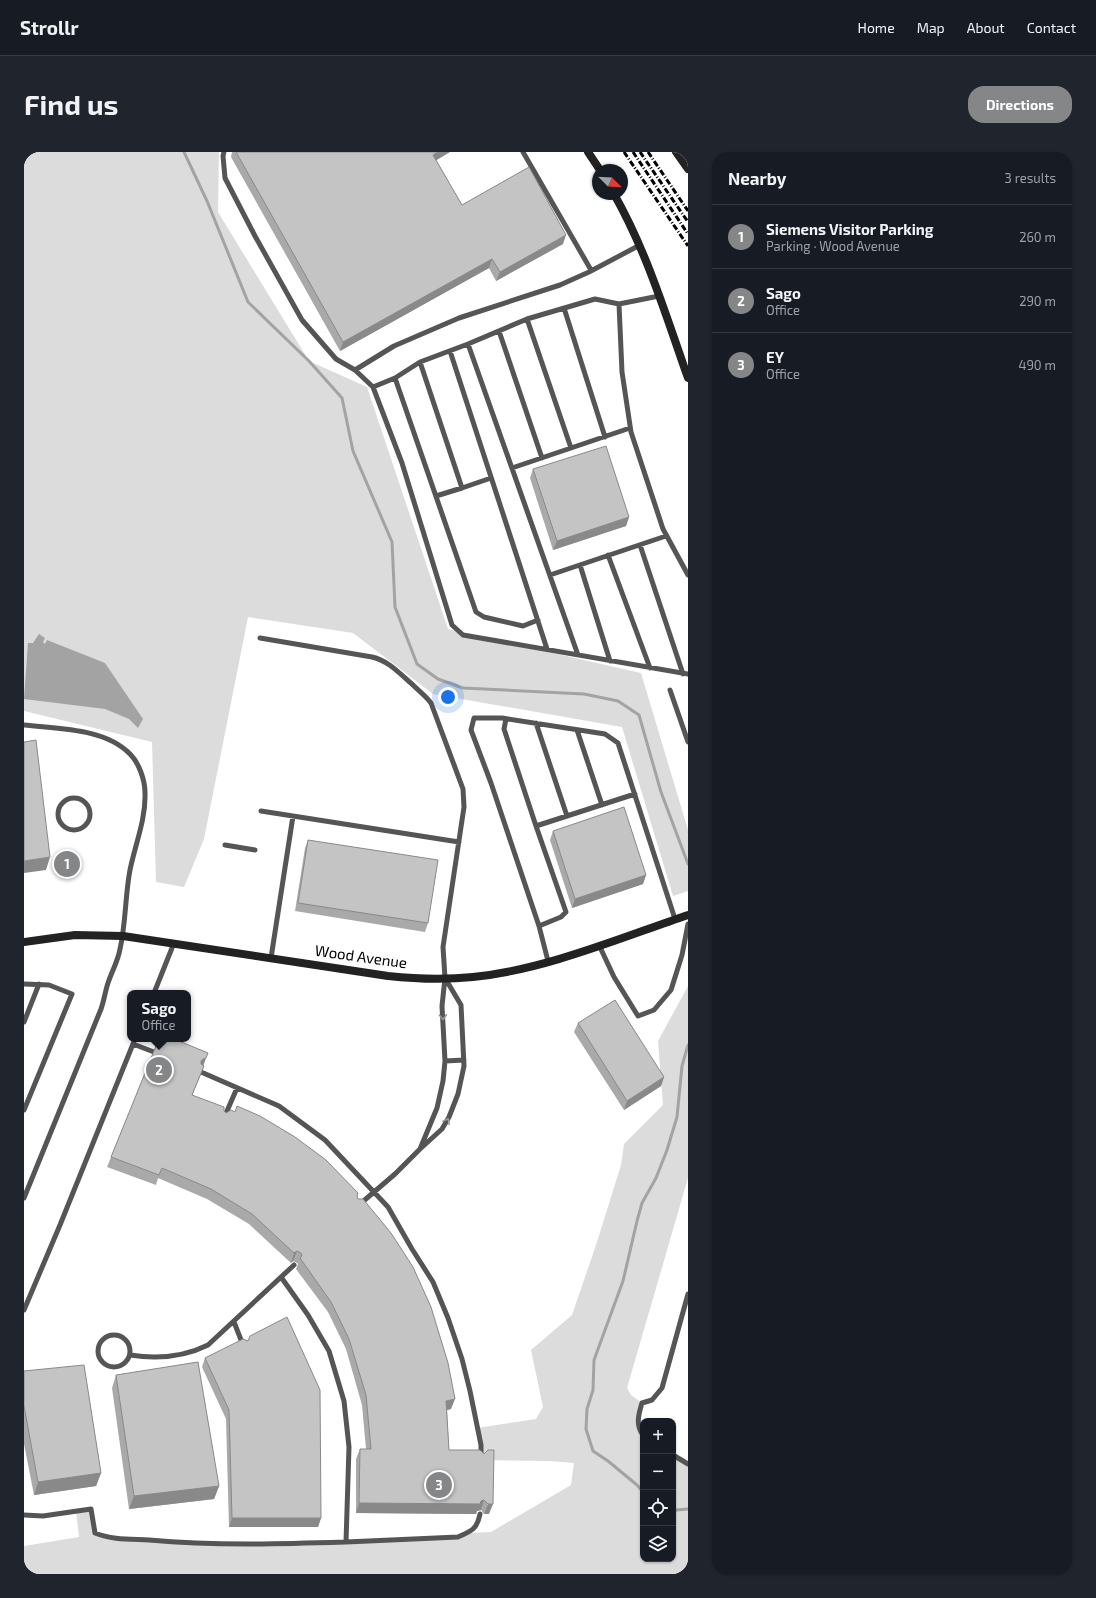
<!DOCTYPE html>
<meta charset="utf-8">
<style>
body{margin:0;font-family:"Exo 2",sans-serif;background:#20242c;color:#f1f3f6}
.controls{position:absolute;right:12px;bottom:12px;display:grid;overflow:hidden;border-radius:8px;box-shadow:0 1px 3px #0004}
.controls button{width:36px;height:36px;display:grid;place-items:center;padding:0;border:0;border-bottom:1px solid #363941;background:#171b24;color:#f1f3f6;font:20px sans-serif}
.compass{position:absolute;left:568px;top:12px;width:36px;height:36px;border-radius:50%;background:#171b24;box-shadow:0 1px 3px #0004;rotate:114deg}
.you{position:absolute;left:424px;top:545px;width:14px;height:14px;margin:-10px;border:3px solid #fff;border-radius:50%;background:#1a73e8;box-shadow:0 0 0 6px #1a73e833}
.badge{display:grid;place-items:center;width:26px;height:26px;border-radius:50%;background:#858687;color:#fff;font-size:13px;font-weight:700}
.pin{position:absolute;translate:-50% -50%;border:2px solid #fff;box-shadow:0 1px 4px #0006}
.popup{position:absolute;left:103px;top:838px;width:64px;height:52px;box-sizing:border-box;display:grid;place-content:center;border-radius:8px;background:#171b24;filter:drop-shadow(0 1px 3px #0005);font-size:13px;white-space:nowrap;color:#9ea1a6}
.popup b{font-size:15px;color:#f1f3f6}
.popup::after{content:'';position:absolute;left:50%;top:100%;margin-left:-8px;border:8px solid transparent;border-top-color:#171b24}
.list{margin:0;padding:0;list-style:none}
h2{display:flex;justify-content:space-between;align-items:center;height:52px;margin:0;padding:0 16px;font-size:17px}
h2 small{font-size:13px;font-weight:400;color:#9ea1a6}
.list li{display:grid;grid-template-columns:26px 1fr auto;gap:12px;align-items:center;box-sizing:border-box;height:64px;padding:0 16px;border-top:1px solid #363941}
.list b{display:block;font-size:15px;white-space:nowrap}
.list p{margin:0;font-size:13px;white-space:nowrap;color:#9ea1a6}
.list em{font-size:13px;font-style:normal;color:#9ea1a6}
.icon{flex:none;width:22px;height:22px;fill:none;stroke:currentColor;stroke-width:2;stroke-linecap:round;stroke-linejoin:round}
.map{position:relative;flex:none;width:664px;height:1422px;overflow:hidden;border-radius:16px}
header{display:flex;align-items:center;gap:24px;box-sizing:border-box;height:56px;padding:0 20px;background:#171b24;border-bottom:1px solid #363941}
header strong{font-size:19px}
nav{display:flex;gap:22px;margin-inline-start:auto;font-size:14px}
.intro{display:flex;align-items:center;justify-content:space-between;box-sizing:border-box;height:96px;padding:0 24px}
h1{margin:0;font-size:28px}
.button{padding:10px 18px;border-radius:16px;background:#858687;color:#fff;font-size:14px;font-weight:700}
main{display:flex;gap:24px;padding:0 24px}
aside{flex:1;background:#171b24;border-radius:16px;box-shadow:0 1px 3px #0004}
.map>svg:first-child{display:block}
.green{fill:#dcdcdc}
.water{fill:#a3a3a3}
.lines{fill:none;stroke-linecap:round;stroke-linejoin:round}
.stream{stroke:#a3a3a3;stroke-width:3}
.lane{stroke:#555;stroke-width:5}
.secondary{stroke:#222;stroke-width:8}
.rail{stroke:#000;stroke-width:3;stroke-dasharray:6 2 1 2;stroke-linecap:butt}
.wall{fill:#a9a9a9}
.shaded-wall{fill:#898989}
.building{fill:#c4c4c4;stroke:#898989}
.oneway{stroke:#999}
.labels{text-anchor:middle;stroke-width:3;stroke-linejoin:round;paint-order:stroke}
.street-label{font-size:15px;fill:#000;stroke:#fff}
</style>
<header>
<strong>Strollr</strong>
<nav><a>Home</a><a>Map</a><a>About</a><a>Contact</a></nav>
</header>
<div class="intro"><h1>Find us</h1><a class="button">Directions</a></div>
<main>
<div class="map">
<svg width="664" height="1422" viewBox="0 0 664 1422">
<rect width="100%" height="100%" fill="#fff"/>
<path class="green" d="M 0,0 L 195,0 L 194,60 L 285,209 L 343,235 L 424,477 L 617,521 L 664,678 L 664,739 L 649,744 L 598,575 L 409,542 L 329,481 L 224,465 L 180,687 L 160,735 L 132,730 L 128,590 L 0,559 Z
M 664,834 L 664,1026 L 603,1236 L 607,1243 L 618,1251 L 614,1268 L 619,1283 L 619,1407 L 649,1407 L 649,1303 L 664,1312 L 664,1422 L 0,1422 L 0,1394 L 55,1385 L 52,1359 L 67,1357 L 71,1381 L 83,1386 L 234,1392 L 434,1385 L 444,1381 L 467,1380 L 547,1333 L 550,1311 L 525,1309 L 456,1308 L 453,1276 L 512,1267 L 519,1255 L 507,1198 L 548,1163 L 572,1093 L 597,1013 L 600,992 L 639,953 L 634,889 Z"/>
<path class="water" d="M 15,482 L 21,486 L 19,490 L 21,492 L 23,488 L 81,511 L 119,567 L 114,576 L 105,567 L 81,557 L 0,547 L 4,491 L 9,491 Z"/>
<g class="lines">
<path class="stream" d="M 160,0 L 183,49 L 224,150 L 285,209 L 318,246 L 329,299 L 368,390 L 371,455 L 393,512 L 414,527 L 439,536 L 560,542 L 594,549 L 615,563 L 637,640 L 664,712
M 619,1340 L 613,1333 L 584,1309 L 569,1299 L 562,1277 L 563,1257 L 569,1238 L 570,1208 L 599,1129 L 613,1069 L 618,1051 L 632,1026 L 643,998 L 653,965 L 658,914 L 664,893
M 649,1361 L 652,1358 L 664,1357"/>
<path class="lane" d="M 200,0 L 199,4 L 201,26 L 231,84 L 278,168 L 312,207 L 331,218 L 349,235
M 499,0 L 567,118
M 635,144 L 595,152 L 571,147 L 503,167 L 444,192 L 396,210 L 371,226 L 349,235 L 378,311 L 428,473 L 439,483 L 664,522
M 595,152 L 598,220 L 607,280 L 639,377 L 664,423
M 540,156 L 581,285
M 503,167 L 547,296
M 475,179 L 518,306
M 444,192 L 554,503
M 426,199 L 523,497
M 396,210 L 438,336 L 467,326
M 331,218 L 370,194 L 435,166 L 536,133 L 565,120 L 616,93
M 371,226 L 452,460 L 460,465 L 499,474 L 514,468
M 488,316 L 606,276
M 412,344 L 438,336
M 616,393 L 659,522
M 584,403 L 626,516
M 556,413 L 586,509
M 526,423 L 642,384
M 236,486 L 348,505 C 365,509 376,522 389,533 C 395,539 402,544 407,551 L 439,637 L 440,655 L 419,795 L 421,826 L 418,854 L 421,909 L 419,929 L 413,956 L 396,997
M 646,538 L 664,590
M 482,567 L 480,577 L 512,674
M 512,571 L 543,664
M 0,573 C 34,577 81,576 106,602 C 115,611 121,628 121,641 C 122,667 111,693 106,718 C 101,744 102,771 96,797 C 94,809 88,819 84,831 C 81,840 80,849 77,857 L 0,1046
M 553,578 L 578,653
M34 662a16 16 0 1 1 32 0a16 16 0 1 1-32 0Z
M 237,659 L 435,690
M 201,693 L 231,698
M 515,774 L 537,765 L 542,760 L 512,674 L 611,642
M 575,793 L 590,825 L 614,864 L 630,858 L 647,838 L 658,803 L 664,772
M 247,806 L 269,664
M 524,809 L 515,774 L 467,631 L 447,578 L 450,566 L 478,566 L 581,582 L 594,591 L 651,767
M 0,832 L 25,833 L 48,842 L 0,958
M 130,841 L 150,791
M 0,870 L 15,832
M 109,892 L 130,900
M 421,909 L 440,908
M 177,920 L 255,954 L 301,988 L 364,1055 L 388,1097 L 409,1130 L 424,1166 L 438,1207 L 446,1239 L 457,1293 L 457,1304
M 200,966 L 213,936
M 336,1052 L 371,1022 L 396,997 L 418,977 L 425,965 L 434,942 L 440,914 L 437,853 L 421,826
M 0,1158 L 36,1073 L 111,887
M 210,1170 L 219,1193
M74 1199a16 16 0 1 1 32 0a16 16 0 1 1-32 0Z
M 106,1203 C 132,1207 160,1205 184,1193 L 270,1113
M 619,1283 C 611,1273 615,1261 618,1251 L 628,1248 L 638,1236 L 664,1142
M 649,1303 L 664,1312
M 0,1363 L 19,1364 L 67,1357 L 71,1381 C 88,1388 107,1387 125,1388 C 191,1394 256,1392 322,1390 L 325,1295 L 320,1249 L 305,1199 L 284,1163 L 257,1125
M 322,1390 L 434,1385 C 448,1379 453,1377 456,1362"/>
<path class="secondary" d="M 564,0 L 576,18
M 652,0 L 664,17
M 590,42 C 623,100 642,164 664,226
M 0,790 L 51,783 L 99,784 L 364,824 C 392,827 421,828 449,825 C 520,818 596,786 664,763"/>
<path class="rail" d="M 600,0 L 664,94
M 609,0 L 664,82
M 616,0 L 664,70
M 624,0 L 664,59"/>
</g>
<path class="wall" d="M 208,0 L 426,0 L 412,8 L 438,53 L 539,92 L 472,129 L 465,116 L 316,199 L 207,5 Z
M 509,317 L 605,365 L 602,374 L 529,398 L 506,326 Z
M 529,679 L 622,723 L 619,732 L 548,756 L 526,688 Z
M 284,688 L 404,771 L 401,780 L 271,759 L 281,696 Z
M 554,871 L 640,925 L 637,934 L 600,958 L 550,880 Z
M 135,887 L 150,887 L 176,924 L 168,943 L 200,959 L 333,1044 L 427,1257 L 423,1258 L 425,1298 L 456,1298 L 465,1362 L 460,1362 L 457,1358 L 453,1359 L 452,1362 L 332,1361 L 332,1307 L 336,1297 L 342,1297 L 338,1253 L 322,1197 L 304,1160 L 272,1117 L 274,1112 L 273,1111 L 269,1109 L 267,1111 L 225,1072 L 183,1047 L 134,1026 L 132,1033 L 83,1015 Z
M 181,1206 L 297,1366 L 294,1375 L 205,1375 L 202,1267 L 178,1215 Z
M 0,1219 L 77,1321 L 72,1334 L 10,1343 L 0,1292 Z
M 92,1223 L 195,1334 L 190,1347 L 105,1357 L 88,1236 Z"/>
<path class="shaded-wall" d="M 414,0 L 426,0 L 406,12 L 409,3 Z
M 542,83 L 539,92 L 472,129 L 476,120 Z
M 468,107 L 465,116 L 316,199 L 319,190 Z
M 605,365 L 602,374 L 529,398 L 533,389 Z
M 26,705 L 22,718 L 0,721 L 0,709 Z
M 622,723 L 619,732 L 548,756 L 551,747 Z
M 182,906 L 176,924 L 164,953 L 177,909 L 179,907 Z
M 640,925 L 637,934 L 600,958 L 603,949 Z
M 273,1099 L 269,1109 L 267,1111 L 270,1101 Z
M 431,1247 L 427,1257 L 418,1259 L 422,1249 Z
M 77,1321 L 72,1334 L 10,1343 L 14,1330 Z
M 195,1334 L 190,1347 L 105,1357 L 110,1344 Z
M 460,1348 L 457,1358 L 453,1359 L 452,1362 L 332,1361 L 335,1351 L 457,1349 Z
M 464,1352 L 469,1352 L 465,1362 L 460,1362 Z
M 208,1366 L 297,1366 L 294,1375 L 205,1375 Z"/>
<path class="building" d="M 212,0 L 414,0 L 409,3 L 438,53 L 505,15 L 542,83 L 476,120 L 468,107 L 319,190 Z
M 582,294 L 605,365 L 533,389 L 509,317 Z
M 12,588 L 26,705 L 0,709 L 0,590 Z
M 600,655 L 622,723 L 551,747 L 529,679 Z
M 284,688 L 414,708 L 404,771 L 274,751 Z
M 591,848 L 640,925 L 603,949 L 554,871 Z
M 136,887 L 150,887 L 184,901 L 182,906 L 179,907 L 177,909 L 177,912 L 180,914 L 168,943 L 200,955 L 200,959 L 202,961 L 207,958 L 211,960 L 213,954 L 236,964 L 271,985 L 302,1008 L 334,1041 L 333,1044 L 334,1047 L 339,1047 L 367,1081 L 389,1115 L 407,1155 L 424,1211 L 431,1247 L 422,1249 L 425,1298 L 456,1298 L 460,1302 L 464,1298 L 470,1298 L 469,1352 L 464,1352 L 460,1348 L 457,1349 L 456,1352 L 335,1351 L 336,1297 L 347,1297 L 342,1243 L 325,1187 L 307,1150 L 276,1106 L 278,1104 L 277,1101 L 273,1099 L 270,1101 L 228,1062 L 187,1037 L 138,1016 L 135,1023 L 87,1005 L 132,894 L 135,894 L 137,892 L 138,889 Z
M 263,1165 L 296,1238 L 297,1366 L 208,1366 L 205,1258 L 181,1206 L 219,1187 L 224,1189 L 226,1184 Z
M 174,1210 L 195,1334 L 110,1344 L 92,1223 Z
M 60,1213 L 77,1321 L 14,1330 L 0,1254 L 0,1219 Z"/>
<defs><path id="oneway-chevron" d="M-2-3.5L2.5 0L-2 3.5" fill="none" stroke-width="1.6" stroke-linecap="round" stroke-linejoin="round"/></defs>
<g class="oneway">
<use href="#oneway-chevron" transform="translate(419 865) rotate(87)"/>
<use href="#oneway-chevron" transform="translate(423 969) rotate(-62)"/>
</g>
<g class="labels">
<g class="street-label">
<text transform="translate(337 805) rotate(8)" y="5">Wood Avenue</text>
</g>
</g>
</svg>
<div class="controls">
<button>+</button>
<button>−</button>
<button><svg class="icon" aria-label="locate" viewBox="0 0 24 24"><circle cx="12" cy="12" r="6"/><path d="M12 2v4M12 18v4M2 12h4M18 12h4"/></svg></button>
<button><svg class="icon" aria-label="layers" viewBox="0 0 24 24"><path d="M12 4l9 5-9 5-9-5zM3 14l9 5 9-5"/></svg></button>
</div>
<svg class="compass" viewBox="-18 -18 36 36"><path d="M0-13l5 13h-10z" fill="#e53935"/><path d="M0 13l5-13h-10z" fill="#9ea1a6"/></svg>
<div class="you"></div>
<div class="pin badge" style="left:43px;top:712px">1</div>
<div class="pin badge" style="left:135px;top:918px">2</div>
<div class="popup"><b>Sago</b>Office</div>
<div class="pin badge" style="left:415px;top:1333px">3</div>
</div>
<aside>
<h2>Nearby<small>3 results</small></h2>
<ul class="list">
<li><span class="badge">1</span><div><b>Siemens Visitor Parking</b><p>Parking · Wood Avenue</p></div><em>260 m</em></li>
<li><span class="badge">2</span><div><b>Sago</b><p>Office</p></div><em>290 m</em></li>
<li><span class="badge">3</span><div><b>EY</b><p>Office</p></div><em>490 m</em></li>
</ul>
</aside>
</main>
